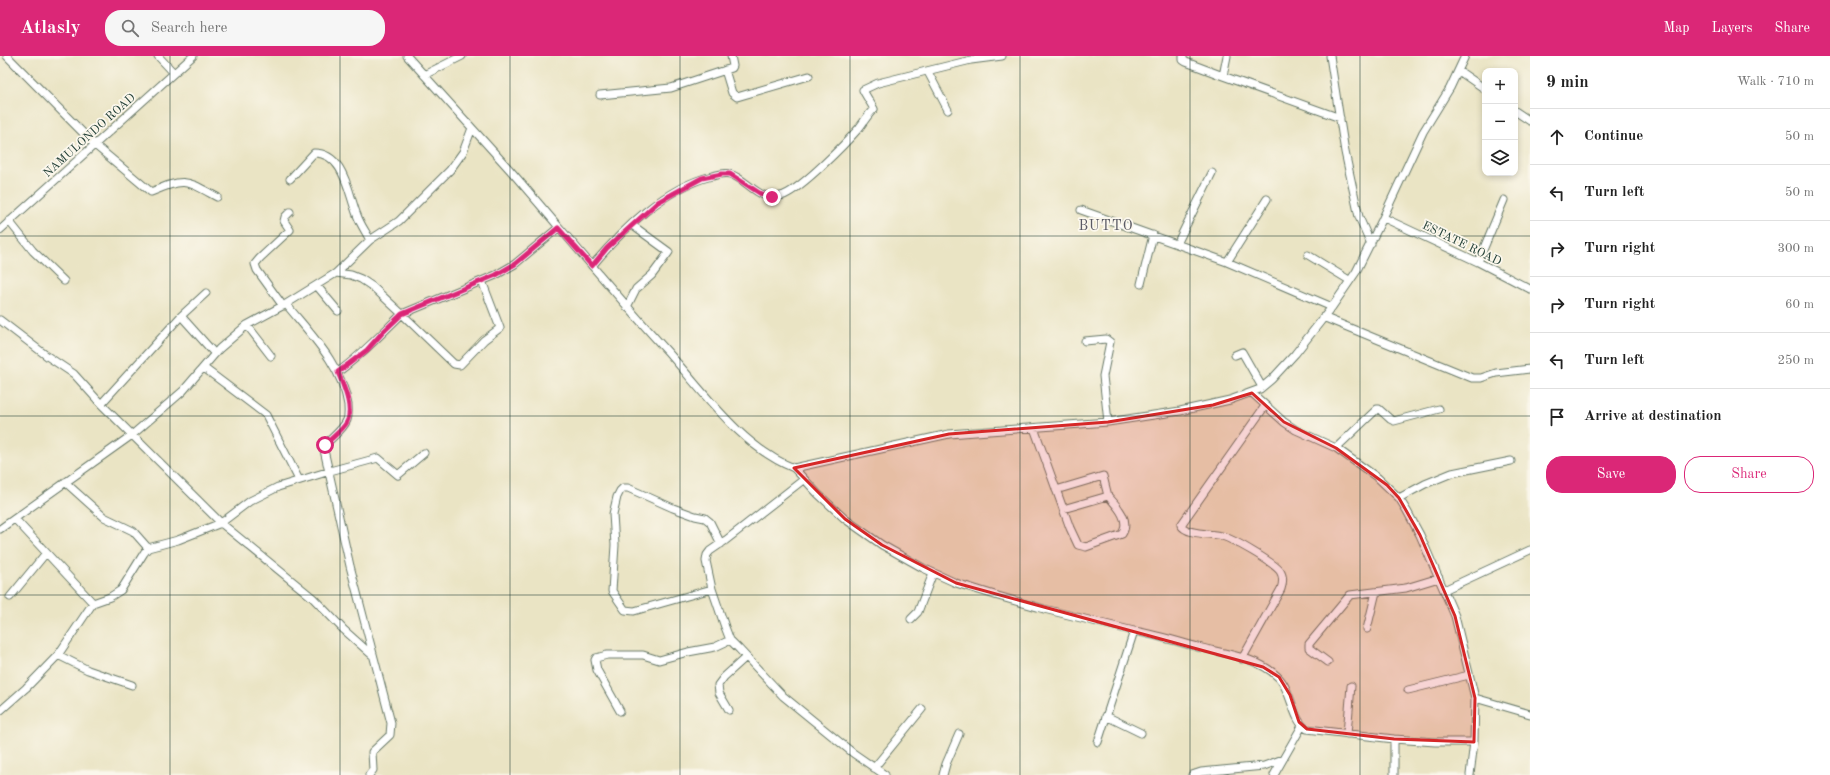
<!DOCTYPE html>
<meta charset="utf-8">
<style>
body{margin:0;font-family:"Old Standard TT",serif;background:#f6f6f6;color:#222}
.controls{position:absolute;right:12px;top:12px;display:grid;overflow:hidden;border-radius:8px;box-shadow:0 2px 6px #0003}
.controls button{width:36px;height:36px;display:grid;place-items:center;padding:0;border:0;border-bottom:1px solid #e0e0e0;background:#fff;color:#222;font:20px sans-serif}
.stop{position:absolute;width:12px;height:12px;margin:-9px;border:3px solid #db2777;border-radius:50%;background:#fff}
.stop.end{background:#db2777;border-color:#fff;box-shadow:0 1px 4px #0008}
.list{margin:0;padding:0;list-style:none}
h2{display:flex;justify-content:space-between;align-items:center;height:52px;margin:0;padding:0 16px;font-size:17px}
h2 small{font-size:13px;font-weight:400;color:#767676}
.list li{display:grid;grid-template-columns:26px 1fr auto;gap:12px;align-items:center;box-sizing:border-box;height:56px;padding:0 16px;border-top:1px solid #e0e0e0}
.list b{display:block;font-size:15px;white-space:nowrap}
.list em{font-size:13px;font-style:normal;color:#767676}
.actions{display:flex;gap:8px;padding:12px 16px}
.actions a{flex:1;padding:9px 0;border:1px solid #db2777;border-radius:16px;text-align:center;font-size:14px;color:#db2777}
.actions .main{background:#db2777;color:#fff}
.icon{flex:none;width:22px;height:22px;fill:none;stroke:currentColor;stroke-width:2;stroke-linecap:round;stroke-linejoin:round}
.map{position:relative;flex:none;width:1530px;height:719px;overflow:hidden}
header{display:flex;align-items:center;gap:24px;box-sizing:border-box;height:56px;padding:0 20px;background:#db2777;color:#fff}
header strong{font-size:19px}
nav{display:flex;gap:22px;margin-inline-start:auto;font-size:14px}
.search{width:280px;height:36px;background:#f6f6f6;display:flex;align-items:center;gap:10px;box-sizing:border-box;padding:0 14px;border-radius:16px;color:#767676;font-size:15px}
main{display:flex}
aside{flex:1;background:#fff}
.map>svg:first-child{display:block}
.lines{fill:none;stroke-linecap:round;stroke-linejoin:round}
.minor-casing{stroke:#676;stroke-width:9}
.minor{stroke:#fff;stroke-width:7}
.route{stroke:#db2777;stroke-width:5}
.marked{fill:#d62828;fill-opacity:0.2;stroke:#d62828;stroke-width:3;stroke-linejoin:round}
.grid{fill:none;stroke:#1f3d34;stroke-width:1;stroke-opacity:0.55}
.labels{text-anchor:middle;stroke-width:3.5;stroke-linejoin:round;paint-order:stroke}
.street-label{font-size:12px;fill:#1f3d34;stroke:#fbf7ec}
.quarter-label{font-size:14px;letter-spacing:1px;fill:#5a5a65;stroke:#fbf7ec}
</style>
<header>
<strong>Atlasly</strong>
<div class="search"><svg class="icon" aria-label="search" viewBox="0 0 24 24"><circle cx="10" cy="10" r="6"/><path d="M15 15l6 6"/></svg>Search here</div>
<nav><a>Map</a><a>Layers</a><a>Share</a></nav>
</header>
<main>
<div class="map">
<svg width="1530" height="719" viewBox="0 0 1530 719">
<rect width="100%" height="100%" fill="#fbf7ec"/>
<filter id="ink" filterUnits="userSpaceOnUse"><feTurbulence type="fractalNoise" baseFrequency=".025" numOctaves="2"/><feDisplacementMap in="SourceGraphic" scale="8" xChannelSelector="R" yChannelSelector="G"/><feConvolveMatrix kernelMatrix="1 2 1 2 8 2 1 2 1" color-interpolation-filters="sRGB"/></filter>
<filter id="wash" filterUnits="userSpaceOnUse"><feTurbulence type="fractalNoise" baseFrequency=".012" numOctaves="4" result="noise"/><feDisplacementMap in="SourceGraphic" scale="16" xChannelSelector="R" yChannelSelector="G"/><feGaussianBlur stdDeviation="0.9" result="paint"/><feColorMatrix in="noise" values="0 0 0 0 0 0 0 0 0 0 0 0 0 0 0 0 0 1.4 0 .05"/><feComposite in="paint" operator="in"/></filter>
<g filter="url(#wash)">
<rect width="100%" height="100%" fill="#eae4c4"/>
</g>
<g filter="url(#ink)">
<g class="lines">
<defs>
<path id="minor" d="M 7,0 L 95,89 L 151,136 C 186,122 184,123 217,141
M 158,0 L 174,17
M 407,0 C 441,38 476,76 510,114 C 562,174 613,236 667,295 C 703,335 742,392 794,412 L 949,378 L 1108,366 L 1180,355 L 1230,344 L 1260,333 L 1272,323 L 1295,298 L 1332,251 L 1356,216 L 1382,164 L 1423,76 L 1450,32 L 1465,0
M 1183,0 L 1183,4 L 1186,6 L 1223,20
M 1227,0 L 1223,20 L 1340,62
M 1330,0 L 1345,96 L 1359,161 L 1371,188
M 725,14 L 732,37 L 737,41 L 809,20
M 1459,15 L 1485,33
M 928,16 L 948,54
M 424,19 L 462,0
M 600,39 L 671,32 L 732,12 L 733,10 L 731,0
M 1515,55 L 1530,65
M 290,123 L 314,97 C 344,97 348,136 357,159 C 360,168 366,176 370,184
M 1081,154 L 1227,206 L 1332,251
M 1384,162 L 1478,206 L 1530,233
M 9,165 L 33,195 L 64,225
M 0,174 L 193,0
M 1177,188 L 1212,117
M 1308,199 L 1349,224
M 1227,206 L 1267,143
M 1478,206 L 1504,144
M 592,210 C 623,173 664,132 712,120 C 717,119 724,116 730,118 C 749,124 759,148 784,139 C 803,131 845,88 859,72 C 864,66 868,58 874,53 L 864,36 L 863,34 L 878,27 L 971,4 L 1002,0
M 336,217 L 370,184 L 399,165 L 450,114 L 463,96 L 472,72
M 1141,228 L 1153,179
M 317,230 L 338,255
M 286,248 C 311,279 342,309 348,349 C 348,354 349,359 347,364 C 343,374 332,381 325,389 L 324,394 L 350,510 L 391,667 L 390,679 L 372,696 L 373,714 L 369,719
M 283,250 L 257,214 L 255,208 L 260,202 L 290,174 L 284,165 L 285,161 L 290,156
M 627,251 L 636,233 L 652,219 L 669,196 L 632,169
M 181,260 L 215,298
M 1323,261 L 1472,322 L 1481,322 L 1496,317 L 1530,313
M 0,264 L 47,300 L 74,318 L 101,348 L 221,467 L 313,542 L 343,573 L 372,599
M 247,269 L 271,300
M 1085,285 L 1106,283 L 1110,286 L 1103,320 L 1108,366
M 1235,299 L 1242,296 L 1262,331
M 204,312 L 266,359 L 299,424
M 338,316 C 362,299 381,278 402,258 L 454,308 L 460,309 L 484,284 L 500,272 L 482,225
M 1252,337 L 1284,366 L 1296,374 L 1336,392 L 1378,422 L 1399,442 L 1407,455 L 1420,479 L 1455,560 L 1475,642 L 1474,686 L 1470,719
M 101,348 L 181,260 L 206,237
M 1034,372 L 1070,472 L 1078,489 L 1086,491 L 1122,478 C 1131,464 1117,450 1108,440
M 1336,392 L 1377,353 L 1379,353 L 1390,363 L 1394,365 L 1439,353
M 794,412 L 818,438 L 845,463 L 882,489 L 923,512 L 956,527 L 998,540 L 1044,553 L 1134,575
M 803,424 L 726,484 L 710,495 L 707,499 L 706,505 L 712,533 L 725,571 L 730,584 L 739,593 L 783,640 L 853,697 L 885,719
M 65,426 L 104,461 L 133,475 L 148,492
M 1056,434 L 1103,420 L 1108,440 L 1063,453
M 1399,442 L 1425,428 L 1452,417 L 1511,405
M 15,463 L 93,547
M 0,473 L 132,379 L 183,335 L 219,293 L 247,269 L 286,248 L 336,217 L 351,219 L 361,223 L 373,231 L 402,258 L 496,219 L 515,208 L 558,172
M 712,533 L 634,555 L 625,554 L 612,535 L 615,489 L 613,458 L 617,441 L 620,435 L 623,432 L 628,432 L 673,452 L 695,460 L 705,462 L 710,466 L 721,488
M 1444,534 L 1530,494
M 10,541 L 46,497
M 911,563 L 918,556 L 933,517
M 1367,573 L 1376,536
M 58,599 L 88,614 L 132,629
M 1242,603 L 1281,533 C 1283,527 1284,521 1280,515 C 1273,506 1233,483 1222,480 C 1211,477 1186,479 1181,469 L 1265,350
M 1328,606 L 1309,592 L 1309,588 L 1350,539 L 1406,532 L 1439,522
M 1408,634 L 1469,619
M 1475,642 L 1530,658
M 729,654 L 719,637 L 718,629 L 724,621 L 746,601
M 0,655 L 26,632 L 58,599 L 93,547 L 110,541 L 121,534 L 144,497 L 148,492 L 178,484 L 221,467 L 250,445 L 278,431 L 330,415 L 378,402 L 398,419 L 424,397
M 620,655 L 597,614 L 595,604 L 596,602 L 607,599 L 643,599 L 659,604 L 688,596 L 715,591 L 730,584
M 1106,660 L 1141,677
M 1347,678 L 1351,630
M 1394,683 L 1394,719
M 1098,686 L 1134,575 C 1157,579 1179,586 1202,592 C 1227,598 1259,602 1278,621 C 1292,634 1292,665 1307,673 L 1394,683 L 1435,686 L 1474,686
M 874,712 L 922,653
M 943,719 L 946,708 L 959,678
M 1192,719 L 1201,716 L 1264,710 L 1283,703
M 1274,719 L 1302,670"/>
</defs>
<use href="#minor" class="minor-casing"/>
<use href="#minor" class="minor"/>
</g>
</g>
<g class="lines" filter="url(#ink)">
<path class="route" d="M 325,389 C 332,381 342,375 347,366 C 354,352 343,329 338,316 L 367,294 L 383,276 L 402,258 L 496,219 L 515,208 L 558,172 L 592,210 L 607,192 L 658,146 L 702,122 L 722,118 L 730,118 L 761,138 L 772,141"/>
</g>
<path class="marked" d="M 1252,337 L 1284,366 L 1336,392 L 1387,429 L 1399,442 L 1420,479 L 1455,560 L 1475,642 L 1474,686 L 1394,683 L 1307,673 L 1299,666 L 1290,639 L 1279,621 L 1263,611 L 956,527 L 882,489 L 845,463 L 794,412 L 949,378 L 1108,366 L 1213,349 Z"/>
<path class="grid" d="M 170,0 L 170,719M 340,0 L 340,719M 510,0 L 510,719M 680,0 L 680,719M 850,0 L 850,719M 1020,0 L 1020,719M 1190,0 L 1190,719M 1360,0 L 1360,719M 0,180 L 1530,180M 0,360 L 1530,360M 0,539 L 1530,539"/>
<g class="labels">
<g class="street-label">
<text transform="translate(89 79) rotate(-42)" y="4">NAMULONDO ROAD</text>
<text transform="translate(1462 187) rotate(26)" y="4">ESTATE ROAD</text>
</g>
<g class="quarter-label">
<text x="1106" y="174">BUTTO</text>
</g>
</g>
</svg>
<div class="controls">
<button>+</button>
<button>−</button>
<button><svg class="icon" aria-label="layers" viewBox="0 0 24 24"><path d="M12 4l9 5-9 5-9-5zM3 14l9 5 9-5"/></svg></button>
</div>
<div class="stop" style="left:325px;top:389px"></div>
<div class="stop end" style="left:772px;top:141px"></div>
</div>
<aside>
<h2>9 min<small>Walk · 710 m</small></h2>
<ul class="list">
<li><svg class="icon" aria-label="ahead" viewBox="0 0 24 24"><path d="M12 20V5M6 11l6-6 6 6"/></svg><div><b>Continue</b></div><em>50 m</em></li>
<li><svg class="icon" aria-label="left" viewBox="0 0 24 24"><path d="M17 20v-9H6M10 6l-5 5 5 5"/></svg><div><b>Turn left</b></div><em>50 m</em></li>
<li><svg class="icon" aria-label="right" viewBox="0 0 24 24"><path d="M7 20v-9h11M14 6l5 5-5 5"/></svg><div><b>Turn right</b></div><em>300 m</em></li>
<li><svg class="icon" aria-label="right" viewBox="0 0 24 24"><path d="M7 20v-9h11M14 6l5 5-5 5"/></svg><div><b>Turn right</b></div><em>60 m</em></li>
<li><svg class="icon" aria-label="left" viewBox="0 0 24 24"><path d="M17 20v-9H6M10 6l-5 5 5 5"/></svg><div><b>Turn left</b></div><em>250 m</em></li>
<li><svg class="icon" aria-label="arrive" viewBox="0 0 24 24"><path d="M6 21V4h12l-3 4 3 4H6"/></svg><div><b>Arrive at destination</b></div></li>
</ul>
<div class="actions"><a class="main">Save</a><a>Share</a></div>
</aside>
</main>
